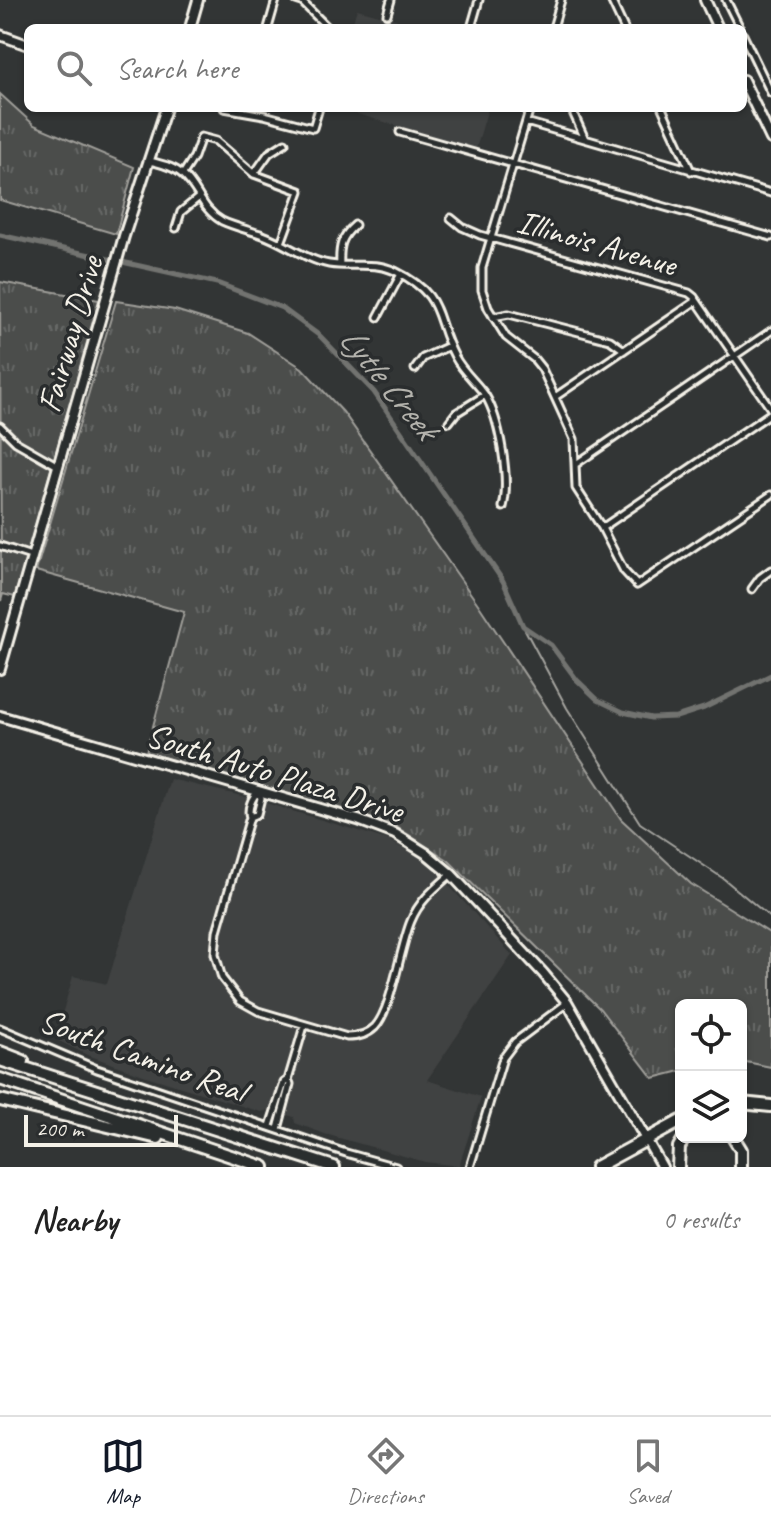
<!DOCTYPE html>
<style>
body{margin:0;font-family:Caveat,sans-serif;background:#f6f6f6;color:#222}
.controls{position:absolute;right:24px;bottom:24px;display:grid;overflow:hidden;border-radius:12px;box-shadow:0 2px 6px #0004}
.controls button{width:72px;height:72px;display:grid;place-items:center;padding:0;border:0;border-bottom:2px solid #e0e0e0;background:#fff;color:#222;font:40px sans-serif}
.scale{position:absolute;left:24px;bottom:20px;width:154px;box-sizing:border-box;padding-left:8px;border:4px solid #f4f1e8;border-top:0;font-size:22px;line-height:28px;white-space:nowrap;color:#f4f1e8;-webkit-text-stroke:6px #2a2d2e;paint-order:stroke}
.list{margin:0;padding:0;list-style:none}
h2{display:flex;justify-content:space-between;align-items:center;height:104px;margin:0;padding:0 32px;font-size:34px}
h2 small{font-size:26px;font-weight:400;color:#767676}
.icon{flex:none;width:44px;height:44px;fill:none;stroke:currentColor;stroke-width:2;stroke-linecap:round;stroke-linejoin:round}
.map{position:relative;flex:none;width:771px;height:1167px;overflow:hidden}
.search{position:absolute;background:#fff;box-shadow:0 2px 6px #0004;left:24px;right:24px;top:24px;height:88px;display:flex;align-items:center;gap:20px;box-sizing:border-box;padding:0 28px;border-radius:12px;color:#767676;font-size:30px}
.sheet{height:248px;background:#fff}
nav{display:flex;justify-content:space-around;align-items:center;box-sizing:border-box;height:112px;border-top:2px solid #e0e0e0;background:#fff;font-size:22px;color:#767676}
nav a{display:grid;justify-items:center;gap:4px}
nav .on{color:#111827}
.map>svg:first-child{display:block}
.built{fill:#404242}
.grass{fill:url(#grass-tufts);stroke:#a09f9a;stroke-width:2}
.lines{fill:none;stroke-linecap:round;stroke-linejoin:round}
.stream{stroke:#a6a5a0;stroke-width:2}
.canal{stroke:#727370;stroke-width:5}
.street-casing{stroke:#f4f1e8;stroke-width:11}
.secondary-casing{stroke:#f4f1e8;stroke-width:14}
.highway-casing{stroke:#f4f1e8;stroke-width:16}
.street{stroke:#2a2d2e;stroke-width:5}
.secondary{stroke:#2a2d2e;stroke-width:8}
.highway{stroke:#2a2d2e;stroke-width:10}
.labels{text-anchor:middle;stroke-width:7;stroke-linejoin:round;paint-order:stroke}
.street-label{font-size:34px;fill:#f4f1e8;stroke:#2a2d2e}
.water-label{font-size:36px;font-style:italic;fill:#b3b2ac;stroke:#2a2d2e}
</style>
<div class="map">
<svg width="771" height="1167" viewBox="0 0 771 1167">
<defs>
<pattern id="grass-tufts" width="24" height="20" patternUnits="userSpaceOnUse" patternTransform="scale(2)"><rect width="24" height="20" fill="#4b4d4c"/><path d="M3 7l-1-3M5 7V3M7 7l1-3M15 17l-1-3M17 17v-4M19 17l1-3" fill="none" stroke="#666766"/></pattern>
</defs>
<rect width="100%" height="100%" fill="#323535"/>
<filter id="ink" filterUnits="userSpaceOnUse"><feTurbulence type="fractalNoise" baseFrequency=".0125" numOctaves="2"/><feDisplacementMap in="SourceGraphic" scale="16" xChannelSelector="R" yChannelSelector="G"/><feConvolveMatrix kernelMatrix="1 2 1 2 8 2 1 2 1" color-interpolation-filters="sRGB"/></filter>
<g filter="url(#ink)">
<path class="built" d="M 357,9 L 427,28 L 351,28 Z
M 337,108 L 488,108 L 476,149 Z
M 170,779 L 246,797 L 388,840 L 421,858 L 434,869 L 512,955 L 427,1080 L 481,1097 L 459,1166 L 425,1162 L 325,1134 L 295,1123 L 294,1117 L 269,1110 L 261,1112 L 146,1076 L 85,1054 L 55,1039 L 73,976 L 107,984 Z"/>
<path class="grass" d="M 0,94 L 34,125 L 134,167 L 116,234 L 0,200 Z
M 0,282 L 99,300 L 15,597 L 3,594 L 1,601 Z
M 116,301 L 175,310 L 248,333 L 302,368 L 343,412 L 478,604 L 621,819 L 691,884 L 771,934 L 771,1067 L 741,1061 L 741,1005 L 681,1005 L 681,1071 L 653,1078 L 600,1009 L 448,860 L 393,825 L 146,752 L 184,612 L 36,571 Z"/>
<g class="lines">
<path class="stream" d="M 523,626 L 567,708 L 640,823 L 724,879 L 771,918"/>
<path class="canal" d="M 0,235 L 217,283 L 282,308 L 320,336 L 374,392 L 503,581 L 523,626 L 551,645 L 577,680 L 598,700 L 623,712 L 651,718 L 676,717 L 704,708 L 771,675"/>
<defs>
<path id="street" d="M 296,0 L 302,2 L 328,28
M 611,0 L 624,28
M 726,0 L 740,28
M 387,14 L 391,0
M 268,28 L 276,0
M 471,28 L 479,0
M 553,28 L 561,0
M 743,35 L 771,93
M 224,108 L 264,115 L 313,128 L 319,108
M 530,108 L 482,268 L 482,290 L 488,308 L 506,337 L 534,359 L 542,369 L 574,439 L 576,488 L 602,528 L 624,571 L 637,585 L 771,495
M 571,108 L 585,139
M 662,108 L 691,171
M 526,122 L 771,193
M 400,132 L 771,237
M 150,161 C 161,164 175,167 183,175 C 199,189 201,209 222,221 C 235,227 249,230 263,235 C 285,243 306,260 329,264 C 352,268 373,261 395,271 C 446,296 433,316 455,357 C 463,372 476,382 485,395 C 500,419 510,480 503,507
M 183,174 L 194,157 L 201,137 L 216,141 L 254,174 L 300,191 L 281,243
M 254,174 L 269,153 L 285,143
M 451,218 L 462,227 L 480,235 L 689,293 L 694,297 L 771,409
M 176,228 L 181,212 L 198,198
M 340,265 C 339,247 341,237 355,225
M 378,317 L 401,274
M 493,317 L 509,314 L 610,340 L 624,350
M 415,369 L 423,358 L 449,346
M 555,397 L 696,301
M 449,422 L 456,413 L 485,395
M 0,426 L 16,442 L 58,466
M 576,464 L 771,331
M 602,528 L 771,413
M 0,546 L 31,556
M 752,589 L 760,578 L 771,570
M 258,792 C 252,797 247,809 250,817 L 217,931 L 215,954 L 222,978 L 240,1001 L 258,1011 L 347,1037 C 358,1037 367,1035 375,1027 C 392,1009 400,947 411,921 C 419,901 435,888 451,874
M 250,817 L 257,814 L 261,798 L 258,792
M 0,1028 L 97,1069 L 346,1153 L 396,1167
M 270,1126 L 284,1083 L 288,1080
M 278,1129 L 290,1084 L 288,1080 L 304,1026
M 470,1167 L 503,1058 L 515,1042 L 567,1003"/>
<path id="secondary" d="M 705,0 L 718,28
M 190,28 L 198,0
M 0,35 L 28,45
M 743,80 L 771,139
M 0,669 L 124,236 L 166,108
M 0,716 L 358,820 L 395,834 L 427,854 L 451,874 L 543,973 L 567,1002 L 662,1167"/>
<path id="highway" d="M 0,1052 L 23,1061
M 0,1060 L 334,1167
M 0,1079 L 264,1167
M 0,1100 L 158,1138
M 741,1103 L 771,1106
M 733,1137 L 741,1150 L 741,1167
M 596,1167 L 681,1121
M 678,1167 L 679,1147 L 685,1137"/>
</defs>
<use href="#street" class="street-casing"/>
<use href="#secondary" class="secondary-casing"/>
<use href="#highway" class="highway-casing"/>
<use href="#street" class="street"/>
<use href="#secondary" class="secondary"/>
<use href="#highway" class="highway"/>
</g>
</g>
<g class="labels">
<g class="street-label">
<text transform="translate(597 242) rotate(16)" y="12">Illinois Avenue</text>
<text transform="translate(69 334) rotate(-74)" y="12">Fairway Drive</text>
<text transform="translate(275 772) rotate(17)" y="12">South Auto Plaza Drive</text>
<text transform="translate(143 1055) rotate(20)" y="12">South Camino Real</text>
</g>
<g class="water-label">
<text transform="translate(390 382) rotate(51)" y="13">Lytle Creek</text>
</g>
</g>
</svg>
<div class="controls">
<button><svg class="icon" aria-label="locate" viewBox="0 0 24 24"><circle cx="12" cy="12" r="6"/><path d="M12 2v4M12 18v4M2 12h4M18 12h4"/></svg></button>
<button><svg class="icon" aria-label="layers" viewBox="0 0 24 24"><path d="M12 4l9 5-9 5-9-5zM3 14l9 5 9-5"/></svg></button>
</div>
<div class="scale">200 m</div>
<div class="search"><svg class="icon" aria-label="search" viewBox="0 0 24 24"><circle cx="10" cy="10" r="6"/><path d="M15 15l6 6"/></svg>Search here</div>
</div>
<section class="sheet">
<h2>Nearby<small>0 results</small></h2>
<ul class="list">
</ul>
</section>
<nav>
<a class="on"><svg class="icon" aria-label="map" viewBox="0 0 24 24"><path d="M3 6l6-2 6 2 6-2v14l-6 2-6-2-6 2zM9 4v14M15 6v14"/></svg>Map</a>
<a><svg class="icon" aria-label="directions" viewBox="0 0 24 24"><path d="M12 3l9 9-9 9-9-9zM9 14v-3h6M13 9l2 2-2 2"/></svg>Directions</a>
<a><svg class="icon" aria-label="saved" viewBox="0 0 24 24"><path d="M7 4h10v16l-5-4-5 4z"/></svg>Saved</a>
</nav>
